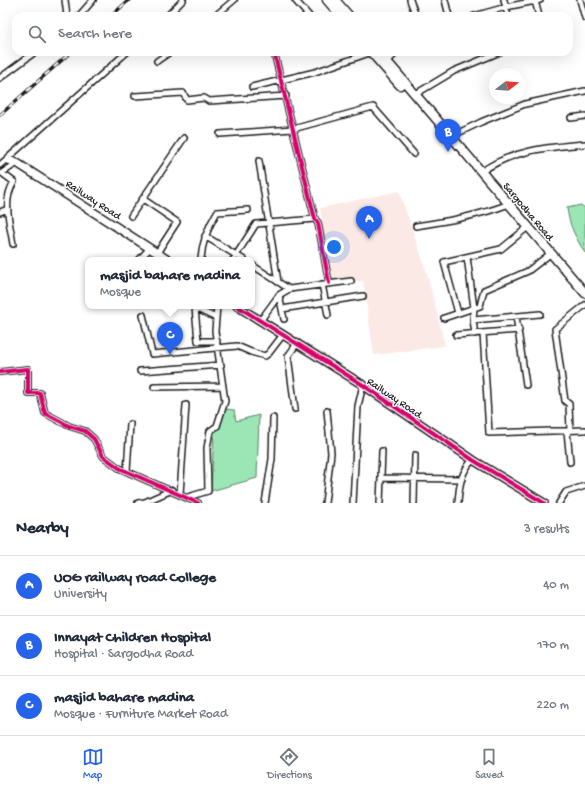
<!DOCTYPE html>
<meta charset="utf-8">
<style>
body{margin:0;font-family:"Gochi Hand",sans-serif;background:#f6f6f7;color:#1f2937}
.compass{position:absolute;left:489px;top:68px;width:36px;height:36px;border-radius:50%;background:#fff;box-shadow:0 4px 16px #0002;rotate:73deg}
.you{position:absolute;left:334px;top:247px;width:14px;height:14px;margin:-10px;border:3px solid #fff;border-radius:50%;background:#1a73e8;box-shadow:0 0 0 6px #1a73e833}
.badge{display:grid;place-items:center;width:26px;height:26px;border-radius:50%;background:#2563eb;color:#fff;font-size:13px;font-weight:700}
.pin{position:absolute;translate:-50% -33px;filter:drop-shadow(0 1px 2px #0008)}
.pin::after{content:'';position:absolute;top:21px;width:14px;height:12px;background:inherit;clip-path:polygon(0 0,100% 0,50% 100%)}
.popup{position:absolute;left:85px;top:257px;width:170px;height:52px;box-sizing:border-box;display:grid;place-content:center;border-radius:8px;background:#fff;filter:drop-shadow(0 1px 3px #0005);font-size:13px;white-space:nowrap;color:#747a83}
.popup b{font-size:15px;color:#1f2937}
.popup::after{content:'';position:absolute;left:50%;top:100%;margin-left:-8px;border:8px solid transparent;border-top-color:#fff}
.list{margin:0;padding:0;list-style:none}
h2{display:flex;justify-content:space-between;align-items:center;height:52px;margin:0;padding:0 16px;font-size:17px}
h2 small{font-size:13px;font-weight:400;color:#747a83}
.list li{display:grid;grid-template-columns:26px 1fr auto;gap:12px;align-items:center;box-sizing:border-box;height:60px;padding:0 16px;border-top:1px solid #e0e1e3}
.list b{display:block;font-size:15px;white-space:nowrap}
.list p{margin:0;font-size:13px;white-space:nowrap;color:#747a83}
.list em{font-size:13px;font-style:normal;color:#747a83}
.icon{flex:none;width:22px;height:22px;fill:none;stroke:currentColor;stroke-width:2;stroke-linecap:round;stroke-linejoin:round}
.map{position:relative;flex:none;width:585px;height:503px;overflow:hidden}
.search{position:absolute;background:#fff;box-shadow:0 4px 16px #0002;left:12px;right:12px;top:12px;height:44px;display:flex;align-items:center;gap:10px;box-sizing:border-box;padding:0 14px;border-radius:12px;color:#747a83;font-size:15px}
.sheet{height:232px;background:#fff}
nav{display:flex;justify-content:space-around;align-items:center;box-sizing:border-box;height:56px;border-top:1px solid #e0e1e3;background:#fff;font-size:11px;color:#747a83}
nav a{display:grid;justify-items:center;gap:2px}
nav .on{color:#2563eb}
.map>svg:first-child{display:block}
.built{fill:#fbe9e6}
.green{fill:#9ce5b4;stroke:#5c8068}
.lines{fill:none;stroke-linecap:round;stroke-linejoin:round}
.street-casing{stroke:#1c1c1c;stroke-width:8}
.secondary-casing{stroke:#1c1c1c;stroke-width:10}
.primary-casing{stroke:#1c1c1c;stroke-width:11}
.street{stroke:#fff;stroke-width:5}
.secondary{stroke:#fff;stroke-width:7}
.primary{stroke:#fff;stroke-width:8}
.rail-casing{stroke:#1c1c1c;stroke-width:3.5}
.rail{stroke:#fff;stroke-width:2;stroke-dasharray:6;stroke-linecap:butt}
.cycleway-casing{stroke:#fff;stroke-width:6}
.cycleway{stroke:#d6006c;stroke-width:4}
.labels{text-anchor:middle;stroke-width:3;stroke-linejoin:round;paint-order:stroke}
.street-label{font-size:11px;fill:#1c1c1c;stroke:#fff}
</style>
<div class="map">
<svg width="585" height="503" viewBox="0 0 585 503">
<rect width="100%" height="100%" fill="#fff"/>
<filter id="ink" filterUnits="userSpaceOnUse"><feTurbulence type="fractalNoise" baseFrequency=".025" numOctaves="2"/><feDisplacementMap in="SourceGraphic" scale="8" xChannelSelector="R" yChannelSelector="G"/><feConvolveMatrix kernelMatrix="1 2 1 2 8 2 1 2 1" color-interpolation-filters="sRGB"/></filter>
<g filter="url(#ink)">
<path class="built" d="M 399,191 L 426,270 L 445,346 L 374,355 L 363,281 L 330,282 L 320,208 Z"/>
<path class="green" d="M 581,205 L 585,208 L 585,253 C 576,238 569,226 567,208 Z
M 226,409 L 234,410 L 236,421 L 259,415 L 257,478 L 211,491 L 214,431 Z"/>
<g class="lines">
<defs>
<path id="street" d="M 65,0 L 67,16
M 295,0 L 309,16
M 410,0 L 416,16
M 445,0 L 449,16
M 504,0 L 508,16
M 580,0 L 585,18
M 535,1 L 539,16
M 79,16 L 93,0
M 167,16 L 183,0
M 215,16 L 234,0
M 474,16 L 506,7 L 540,0
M 274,52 L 310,199 L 315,219 L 318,223 L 329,283
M 391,58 L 397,52
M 157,61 L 170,52
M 0,78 L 35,52
M 252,87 L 315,72 L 372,52
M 419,92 L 454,71 L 500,52
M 135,96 L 183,93 L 187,100 L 204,98 L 209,101 L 286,96
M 571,118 L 585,116
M 220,134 L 293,129 L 373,107 L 414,154
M 454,135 L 481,122 L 525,104 L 585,91
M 259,161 L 278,282
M 0,165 L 127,52
M 481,172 C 512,150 548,147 585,144
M 143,199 L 177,222 L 157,253
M 0,212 L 8,209
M 131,216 L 184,138
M 416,226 C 448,221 478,216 509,204
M 205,236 L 244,260
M 13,244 C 10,224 2,200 14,182 L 2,173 L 17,163
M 467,257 L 474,308 L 473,320 L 475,334
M 201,259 C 202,241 208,227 217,212 L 248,210
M 139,260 L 150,248
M 233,260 L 256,224 L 315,219
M 252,265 L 289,289
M 322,284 L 328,315
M 279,295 L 284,319
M 282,309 L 363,296
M 458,313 L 444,262 L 501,249 L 528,227
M 143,315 L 152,354 L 237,346 L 251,352 L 265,356 L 269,353 L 282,336
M 516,316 L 526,385
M 216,318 L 195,308 L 198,341 L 217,341
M 444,318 L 480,306 L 484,290 L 528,271 L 550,254
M 473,320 L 540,314
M 260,321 L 279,295 L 289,289 L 351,281
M 483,333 L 489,433 L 585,430
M 456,335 L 519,330
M 140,371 L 221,365
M 0,372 L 28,369 L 28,393 L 40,393 L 45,413 L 69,426 L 85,431 L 94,439 L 103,456 L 119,468 L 198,503
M 154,387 L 223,386
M 295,409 L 288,356 L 296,345
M 567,431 L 570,462
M 570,431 L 569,404 L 565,401 L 555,329 L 585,305
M 127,471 L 130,424
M 381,478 L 462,479
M 180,494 L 186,405
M 188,497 L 208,491 L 207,448 L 210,431 L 217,426 L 225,401 L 215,331 L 217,306
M 138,503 L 145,502 L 172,490
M 265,503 L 272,459 L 273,418
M 325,503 L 331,453 L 327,411
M 353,503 L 358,406 L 363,385
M 380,503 L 382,451
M 414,503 L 415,455
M 458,503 C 459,487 461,471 473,460
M 559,503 L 566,492 L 585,486"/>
<path id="secondary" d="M 8,160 L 17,163 L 168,260
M 237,306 L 363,385 L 473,460 L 544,503"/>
<path id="primary" d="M 327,0 L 341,16
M 335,0 L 349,16
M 371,52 L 400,85
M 379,52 L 585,293"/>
</defs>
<use href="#street" class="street-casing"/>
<use href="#secondary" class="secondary-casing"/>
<use href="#primary" class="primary-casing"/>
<use href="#street" class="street"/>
<use href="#secondary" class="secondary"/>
<use href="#primary" class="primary"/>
<defs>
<path id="rail" d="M 111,16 L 129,0
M 0,115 L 71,52"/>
</defs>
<use href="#rail" class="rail-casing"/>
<use href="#rail" class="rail"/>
<defs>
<path id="cycleway" d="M 274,52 L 310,199 L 315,219 L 318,223 L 329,283
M 237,306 L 363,385 L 473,460 L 544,503
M 0,372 L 28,369 L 28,393 L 40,393 L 45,413 L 69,426 L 85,431 L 94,439 L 103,456 L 119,468 L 198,503"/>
</defs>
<use href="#cycleway" class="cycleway-casing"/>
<use href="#cycleway" class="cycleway"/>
</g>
</g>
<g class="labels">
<g class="street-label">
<text transform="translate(94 199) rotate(33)" y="4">Railway Road</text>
<text transform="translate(529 211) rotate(50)" y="4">Sargodha Road</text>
<text transform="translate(395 397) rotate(34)" y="4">Railway Road</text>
</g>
</g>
</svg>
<svg class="compass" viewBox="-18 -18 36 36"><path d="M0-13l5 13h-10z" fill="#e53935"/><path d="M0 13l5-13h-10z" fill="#747a83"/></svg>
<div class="you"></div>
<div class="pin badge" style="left:369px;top:239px">A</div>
<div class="pin badge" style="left:448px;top:152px">B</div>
<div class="pin badge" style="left:170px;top:355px">C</div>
<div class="popup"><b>masjid bahare madina</b>Mosque</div>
<div class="search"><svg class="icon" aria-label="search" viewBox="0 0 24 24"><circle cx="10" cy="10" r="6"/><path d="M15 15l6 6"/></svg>Search here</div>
</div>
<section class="sheet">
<h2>Nearby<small>3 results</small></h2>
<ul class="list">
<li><span class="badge">A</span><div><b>UOG railway road College</b><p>University</p></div><em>40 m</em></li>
<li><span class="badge">B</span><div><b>Innayat Children Hospital</b><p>Hospital · Sargodha Road</p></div><em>170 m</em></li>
<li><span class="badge">C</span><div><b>masjid bahare madina</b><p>Mosque · Furniture Market Road</p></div><em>220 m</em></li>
</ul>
</section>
<nav>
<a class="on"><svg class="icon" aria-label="map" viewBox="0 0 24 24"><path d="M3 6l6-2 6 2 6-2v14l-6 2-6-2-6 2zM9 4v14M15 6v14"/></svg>Map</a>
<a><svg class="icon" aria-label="directions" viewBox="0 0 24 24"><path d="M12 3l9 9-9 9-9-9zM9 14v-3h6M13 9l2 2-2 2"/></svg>Directions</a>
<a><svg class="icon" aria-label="saved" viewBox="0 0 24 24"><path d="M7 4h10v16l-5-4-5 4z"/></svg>Saved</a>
</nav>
